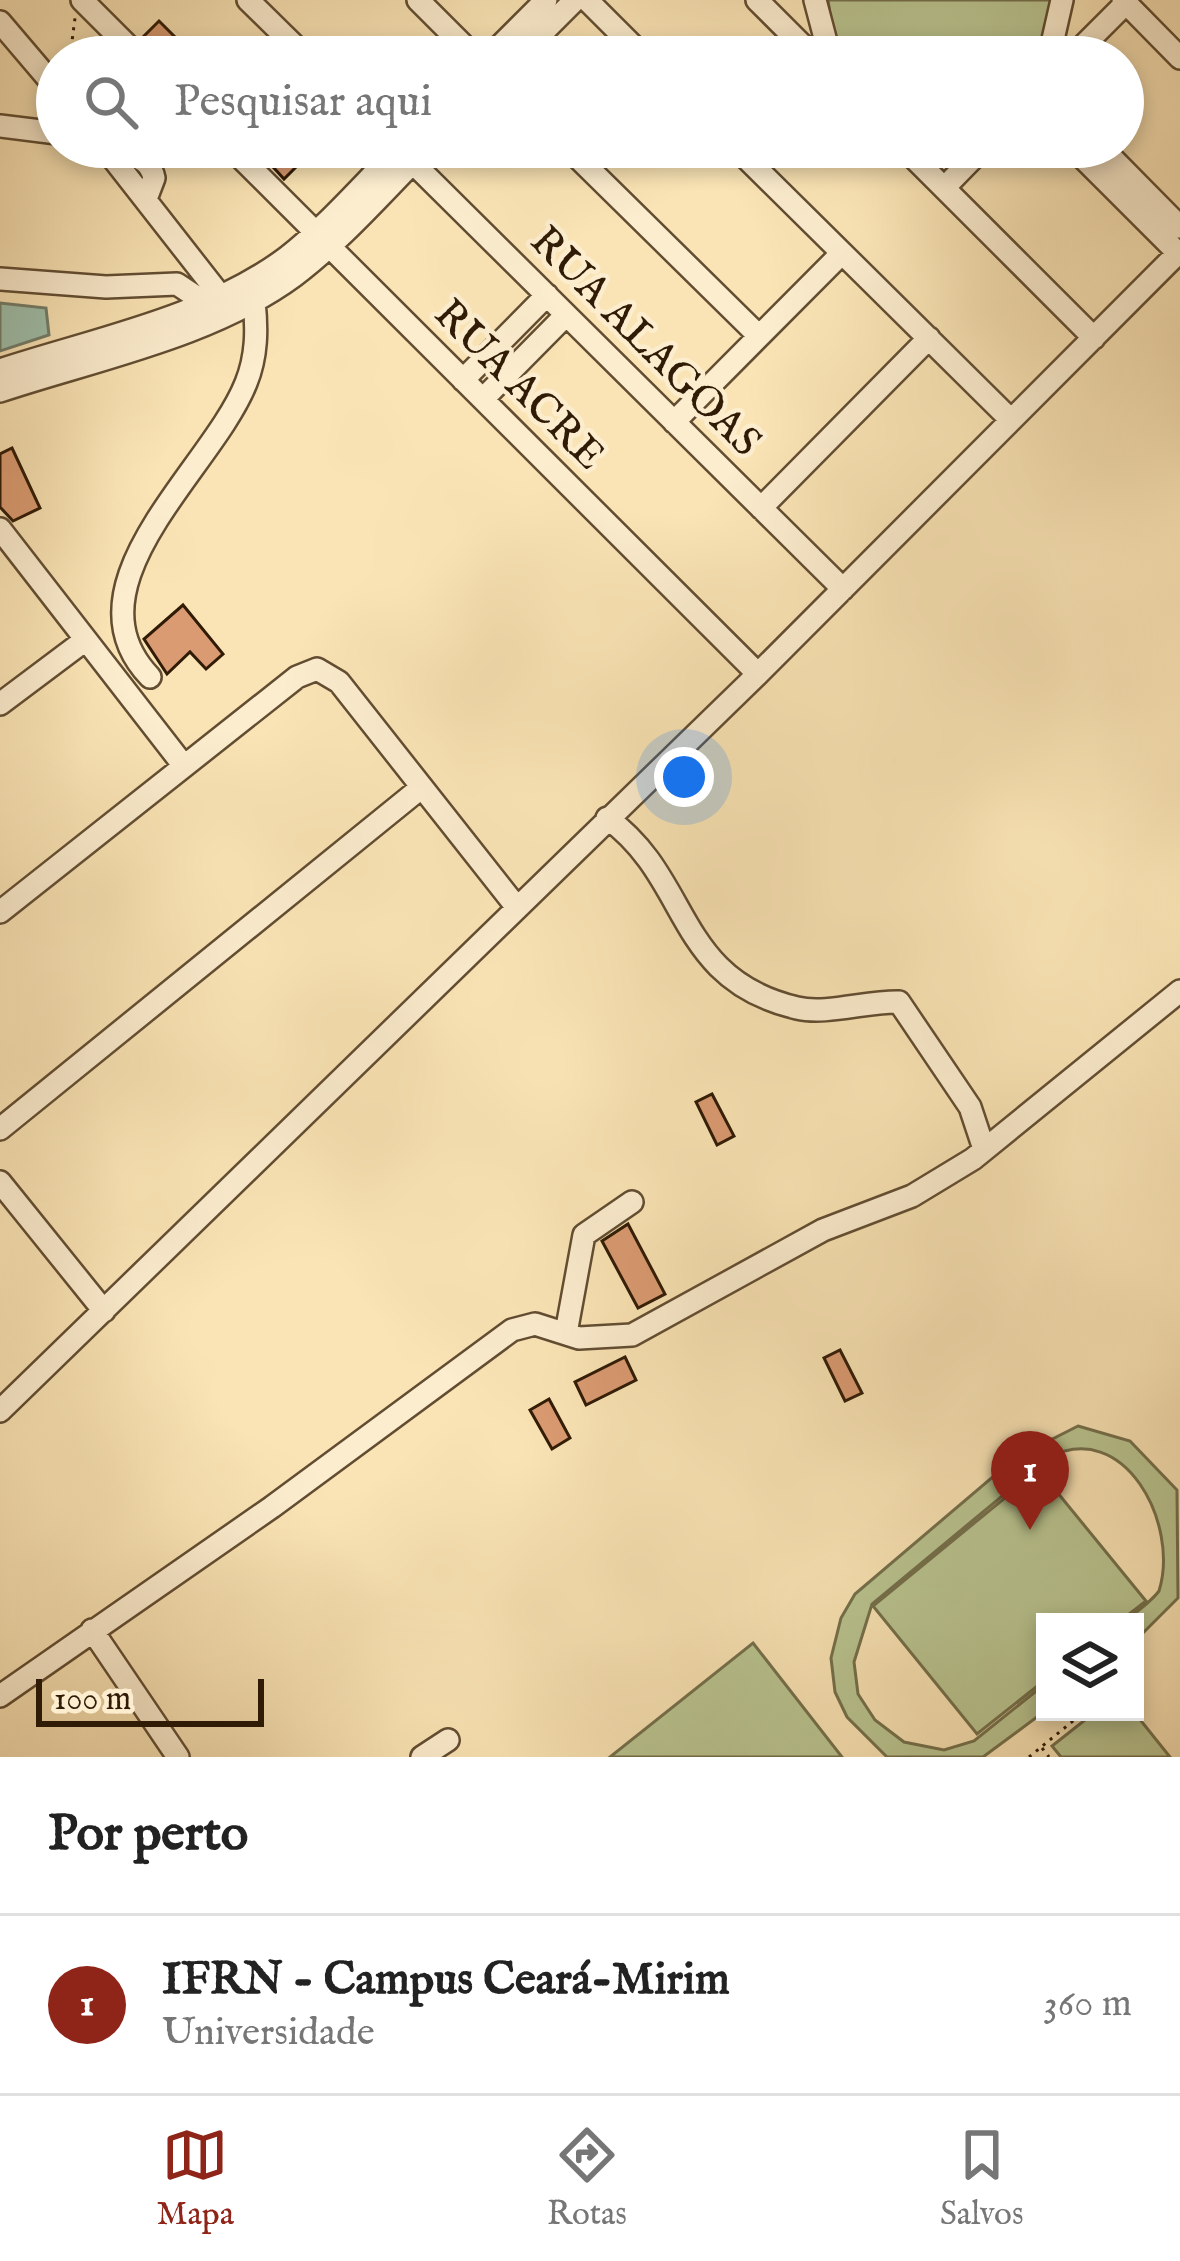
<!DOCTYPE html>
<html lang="pt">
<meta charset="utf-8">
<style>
body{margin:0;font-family:"IM FELL English",serif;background:#f2f2f2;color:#222}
.controls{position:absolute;right:36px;bottom:36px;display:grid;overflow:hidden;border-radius:0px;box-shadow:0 6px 18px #0003}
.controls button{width:108px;height:108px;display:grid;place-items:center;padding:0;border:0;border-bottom:3px solid #e0e0e0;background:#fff;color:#222;font:60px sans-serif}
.scale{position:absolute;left:36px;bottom:30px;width:228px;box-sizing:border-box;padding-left:12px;border:6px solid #301b06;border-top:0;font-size:33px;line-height:42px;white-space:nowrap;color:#301b06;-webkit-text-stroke:9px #fcedcf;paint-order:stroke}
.you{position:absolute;left:684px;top:777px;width:42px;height:42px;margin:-30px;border:9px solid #fff;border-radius:50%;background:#1a73e8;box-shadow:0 0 0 18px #1a73e833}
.badge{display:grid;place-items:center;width:78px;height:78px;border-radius:50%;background:#8f2418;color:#fff;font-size:39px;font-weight:700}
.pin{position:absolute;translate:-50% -99px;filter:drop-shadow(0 3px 6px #0008)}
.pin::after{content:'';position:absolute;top:63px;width:42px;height:36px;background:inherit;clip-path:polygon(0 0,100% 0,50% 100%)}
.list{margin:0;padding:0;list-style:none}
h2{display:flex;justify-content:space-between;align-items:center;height:156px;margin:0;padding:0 48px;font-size:51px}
h2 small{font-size:39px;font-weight:400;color:#767676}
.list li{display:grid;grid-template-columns:78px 1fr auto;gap:36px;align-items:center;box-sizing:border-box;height:180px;padding:0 48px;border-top:3px solid #e0e0e0}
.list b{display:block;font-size:45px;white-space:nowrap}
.list p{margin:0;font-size:39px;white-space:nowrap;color:#767676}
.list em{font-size:39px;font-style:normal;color:#767676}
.icon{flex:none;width:66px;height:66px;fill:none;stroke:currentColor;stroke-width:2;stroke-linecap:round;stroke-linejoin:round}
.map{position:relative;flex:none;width:1180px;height:1757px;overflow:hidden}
.search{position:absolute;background:#fff;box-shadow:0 6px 18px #0003;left:36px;right:36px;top:36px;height:132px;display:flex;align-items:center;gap:30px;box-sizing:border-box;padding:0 42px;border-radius:66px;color:#767676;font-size:45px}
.sheet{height:336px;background:#fff}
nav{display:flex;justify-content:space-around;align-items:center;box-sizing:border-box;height:168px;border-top:3px solid #e0e0e0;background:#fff;font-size:33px;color:#767676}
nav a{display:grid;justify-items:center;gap:6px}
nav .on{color:#8f2418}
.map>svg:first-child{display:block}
.green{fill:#b9c591;stroke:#74704c;stroke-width:3}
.water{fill:#9ebfab;stroke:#727d69;stroke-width:3}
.building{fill:#db9b72;stroke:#301b06;stroke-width:3}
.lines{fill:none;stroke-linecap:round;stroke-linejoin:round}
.minor-casing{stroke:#624d32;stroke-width:26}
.path{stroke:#301b06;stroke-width:3;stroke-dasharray:3 6;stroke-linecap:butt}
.minor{stroke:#fcedcf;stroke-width:21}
.labels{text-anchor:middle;stroke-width:9;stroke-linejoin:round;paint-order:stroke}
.street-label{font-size:42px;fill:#301b06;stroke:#fcedcf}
</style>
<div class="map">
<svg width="1180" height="1757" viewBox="0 0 1180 1757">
<rect width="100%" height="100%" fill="#fae4b5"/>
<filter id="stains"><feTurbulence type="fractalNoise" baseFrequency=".00167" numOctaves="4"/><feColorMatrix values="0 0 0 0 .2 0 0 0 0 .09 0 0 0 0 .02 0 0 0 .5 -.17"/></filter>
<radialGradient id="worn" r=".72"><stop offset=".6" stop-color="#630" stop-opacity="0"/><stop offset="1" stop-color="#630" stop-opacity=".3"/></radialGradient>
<path class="green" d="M 828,0 L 1051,0 L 1046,35 L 1035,57 L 844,57 L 833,35 Z
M 1078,1426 L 1130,1441 L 1177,1490 L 1178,1598 L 1135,1641 L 1135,1622 L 1123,1622 C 1135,1613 1150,1603 1159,1591 C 1180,1524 1124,1417 1048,1458 L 872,1604 L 854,1662 L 858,1694 L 875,1720 L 904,1742 L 944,1750 L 974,1741 L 1045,1684 L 1045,1711 L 983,1757 L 887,1757 L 847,1717 L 835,1692 L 831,1658 L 841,1618 L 855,1594 L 1015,1458 Z
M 1039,1470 L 1146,1601 L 1119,1622 L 1045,1622 L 1045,1680 L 977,1734 L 873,1606 Z
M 753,1643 L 842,1757 L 610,1757 Z
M 1095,1712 L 1134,1712 L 1170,1757 L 1061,1757 L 1052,1746 Z"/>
<path class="water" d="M 0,303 L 46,308 L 49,335 L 0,351 Z"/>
<path class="building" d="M 159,21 L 179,41 L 194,57 L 164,57 L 155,48 L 144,36 Z
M 255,147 L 284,147 L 300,163 L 284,179 Z
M 12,448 L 40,508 L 13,521 L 0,507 L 0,454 Z
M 183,605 L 223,654 L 206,669 L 190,652 L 167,674 L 144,639 Z
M 712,1094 L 734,1136 L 717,1145 L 696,1102 Z
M 628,1224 L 665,1294 L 638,1308 L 602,1241 Z
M 840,1350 L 862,1393 L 845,1401 L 824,1358 Z
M 625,1357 L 636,1380 L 586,1405 L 575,1382 Z
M 549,1399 L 570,1438 L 552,1449 L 530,1410 Z"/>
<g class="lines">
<defs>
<path id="minor" d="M 82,0 L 139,57
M 248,0 L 306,57
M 418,0 L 475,57
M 587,0 L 644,57
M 757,0 L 814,57
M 815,0 L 830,57
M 1123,0 L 1180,58
M 0,22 L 57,89
M 489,57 L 546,0
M 518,57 L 575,0
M 1049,57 L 1062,0
M 1072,57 L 1126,3
M 0,126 L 57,133
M 104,147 L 226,303
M 230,147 L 758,674
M 397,147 L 843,589
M 567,147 L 759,336
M 735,147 L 1011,420
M 903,147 L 1094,338
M 1072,147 L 1178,253
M 1101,147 L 1180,227
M 112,157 C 132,155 149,155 154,178 L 146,199
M 944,188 L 984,147
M 0,279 L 106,287 L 177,284 L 204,302
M 0,370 C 94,339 205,318 286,258 C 327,226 363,184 400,147
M 463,380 L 547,295
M 0,391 C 96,359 211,337 294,276 C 343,239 385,190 428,147
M 483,399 L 566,315
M 674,422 L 842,253
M 761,508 L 929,338
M 0,529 L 184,766
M 150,677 C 62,585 212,469 246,383 C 257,356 257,329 254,301
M 0,704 L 84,641
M 607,818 C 692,879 674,979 797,1008 C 827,1015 867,1001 899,1002 L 970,1107 L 984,1149
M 0,912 L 297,677 L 317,669 L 339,682 L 515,905
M 0,1129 L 422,787
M 0,1182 L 104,1311
M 566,1333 L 584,1235 L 632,1202
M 0,1411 L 758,674 L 1180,251
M 92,1630 L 178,1757
M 0,1696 L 272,1507 L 512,1330 L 535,1324 L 579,1338 L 632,1335 L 823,1230 L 912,1196 L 973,1159 L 1180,991
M 422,1757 L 448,1740"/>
</defs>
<use href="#minor" class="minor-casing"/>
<path class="path" d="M 70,57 L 75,18
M 1042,1748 L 1049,1757
M 1029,1757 L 1084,1712"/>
<use href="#minor" class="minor"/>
</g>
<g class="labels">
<g class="street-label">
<text transform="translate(647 340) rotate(45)" y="15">RUA ALAGOAS</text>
<text transform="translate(521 383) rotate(45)" y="15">RUA ACRE</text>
</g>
</g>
<rect width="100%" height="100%" filter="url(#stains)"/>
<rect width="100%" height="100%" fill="url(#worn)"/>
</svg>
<div class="controls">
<button><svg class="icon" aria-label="layers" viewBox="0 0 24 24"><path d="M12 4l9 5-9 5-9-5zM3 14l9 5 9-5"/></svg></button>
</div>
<div class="scale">100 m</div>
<div class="you"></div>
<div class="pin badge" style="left:1030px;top:1530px">1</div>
<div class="search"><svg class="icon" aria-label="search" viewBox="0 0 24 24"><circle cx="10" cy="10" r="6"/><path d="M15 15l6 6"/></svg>Pesquisar aqui</div>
</div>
<section class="sheet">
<h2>Por perto<small></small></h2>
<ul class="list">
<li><span class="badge">1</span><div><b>IFRN - Campus Ceará-Mirim</b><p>Universidade</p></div><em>360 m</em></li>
</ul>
</section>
<nav>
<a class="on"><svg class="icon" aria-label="map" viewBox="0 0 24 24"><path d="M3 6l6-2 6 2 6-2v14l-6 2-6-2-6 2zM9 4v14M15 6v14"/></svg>Mapa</a>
<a><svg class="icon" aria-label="directions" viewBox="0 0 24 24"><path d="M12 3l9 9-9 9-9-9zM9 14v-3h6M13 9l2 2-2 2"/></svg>Rotas</a>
<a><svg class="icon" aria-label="saved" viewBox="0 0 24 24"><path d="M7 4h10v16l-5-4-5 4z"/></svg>Salvos</a>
</nav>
